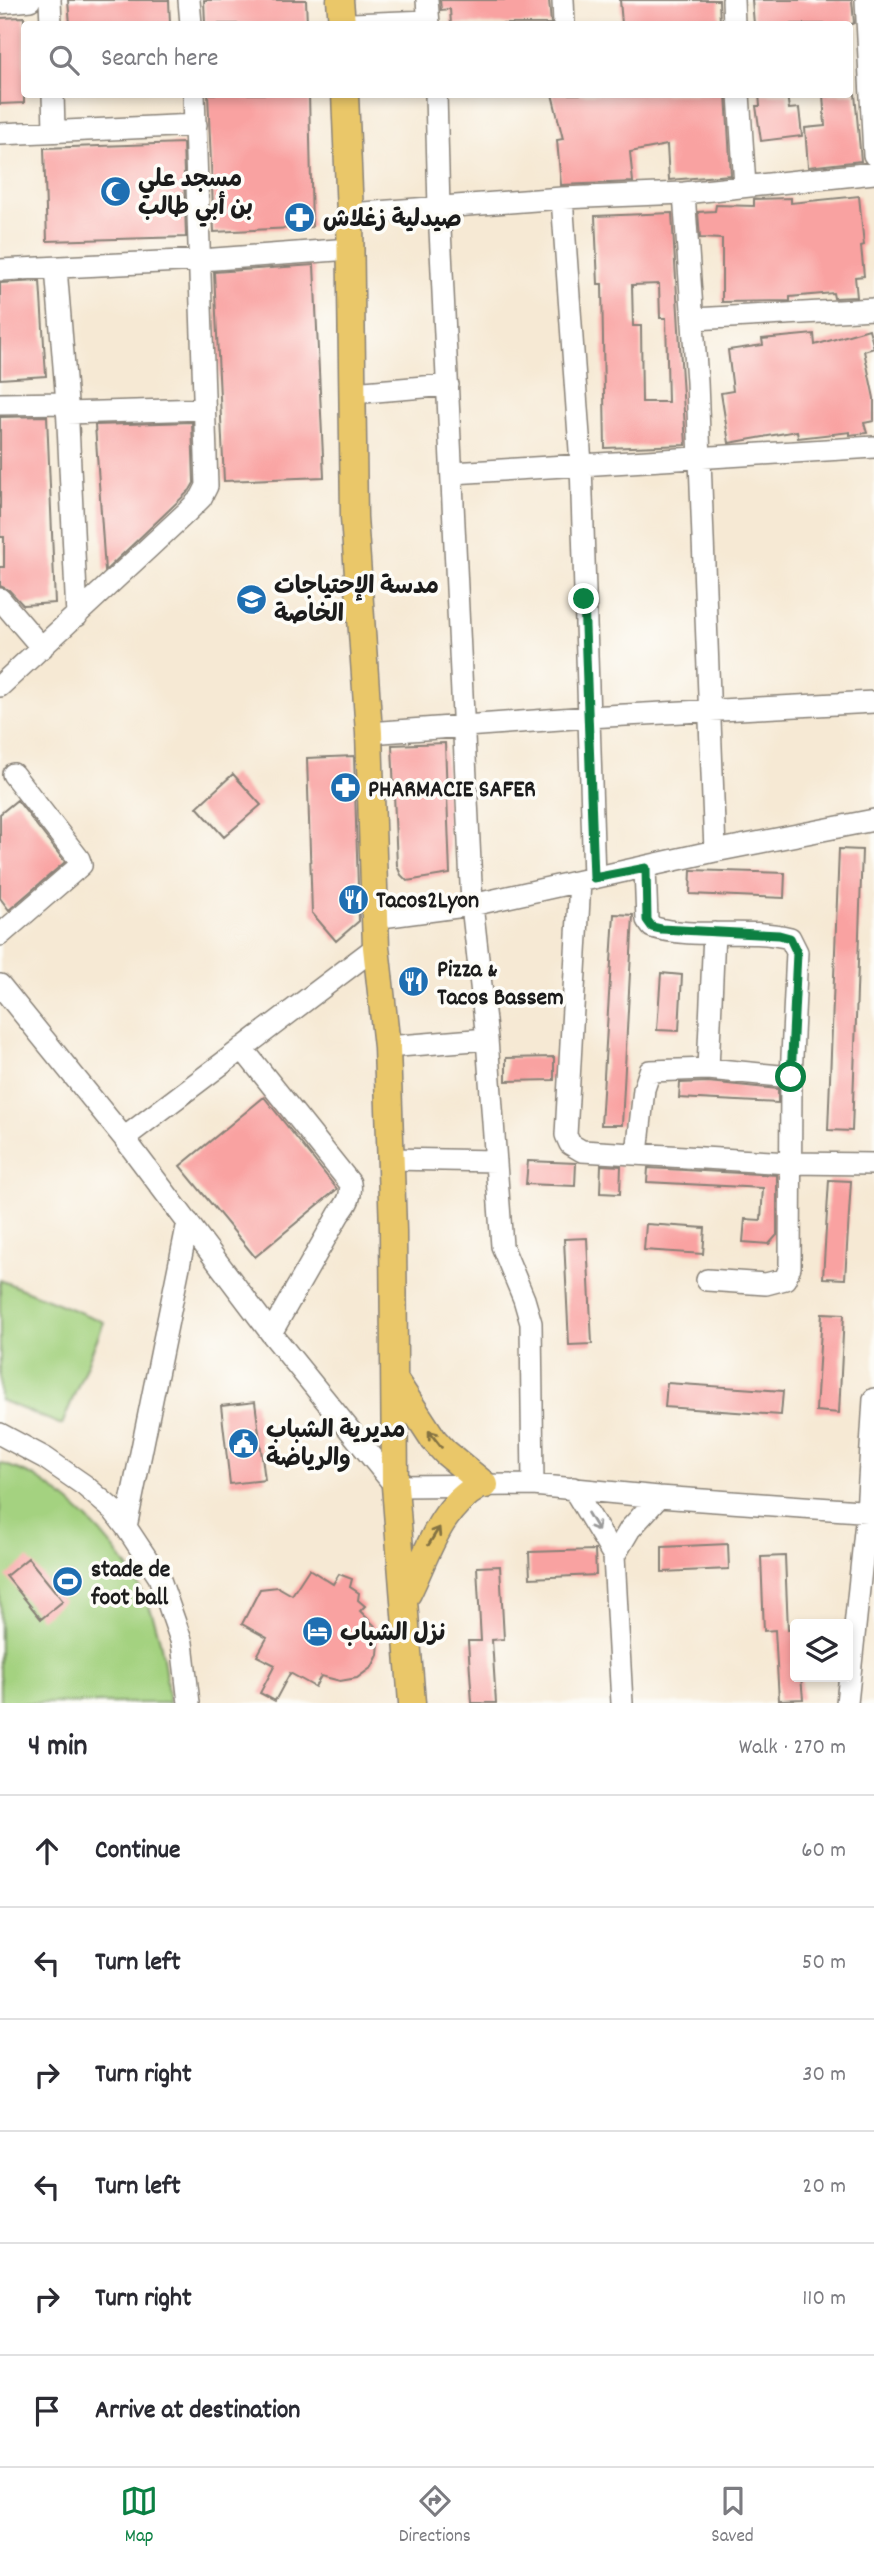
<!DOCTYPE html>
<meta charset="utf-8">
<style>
body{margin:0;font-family:Dekko,"Playpen Sans Arabic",sans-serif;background:#f2f2f3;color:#2b2b33}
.controls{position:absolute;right:21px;bottom:21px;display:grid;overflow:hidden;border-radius:7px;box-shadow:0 4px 10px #0003}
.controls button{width:63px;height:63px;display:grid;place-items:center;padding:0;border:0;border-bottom:2px solid #e1e1e2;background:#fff;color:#2b2b33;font:35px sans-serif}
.stop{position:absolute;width:21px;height:21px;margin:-16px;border:5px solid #0b8043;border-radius:50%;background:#fff}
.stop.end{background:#0b8043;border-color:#fff;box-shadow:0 2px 7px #0008}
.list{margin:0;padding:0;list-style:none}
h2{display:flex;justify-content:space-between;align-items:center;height:91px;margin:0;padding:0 28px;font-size:30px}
h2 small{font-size:23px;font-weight:400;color:#7c7c81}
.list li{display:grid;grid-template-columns:46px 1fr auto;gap:21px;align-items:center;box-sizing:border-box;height:112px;padding:0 28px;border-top:2px solid #e1e1e2}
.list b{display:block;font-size:26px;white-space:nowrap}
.list em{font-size:23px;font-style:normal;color:#7c7c81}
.icon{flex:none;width:38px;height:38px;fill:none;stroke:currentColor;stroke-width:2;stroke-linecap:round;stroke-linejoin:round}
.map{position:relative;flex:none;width:874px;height:1703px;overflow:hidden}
.search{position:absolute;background:#fff;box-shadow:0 4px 10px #0003;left:21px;right:21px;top:21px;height:77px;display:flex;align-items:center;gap:18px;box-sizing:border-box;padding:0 24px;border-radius:7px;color:#7c7c81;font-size:26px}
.sheet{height:763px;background:#fff}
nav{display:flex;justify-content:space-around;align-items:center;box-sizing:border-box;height:98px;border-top:2px solid #e1e1e2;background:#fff;font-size:19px;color:#7c7c81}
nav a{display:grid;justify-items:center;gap:4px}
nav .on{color:#0b8043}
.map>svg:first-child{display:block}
.green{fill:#a4d280;stroke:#60774e;stroke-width:2}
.building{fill:#f9a2a1;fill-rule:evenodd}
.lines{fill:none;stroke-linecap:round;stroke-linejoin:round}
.minor-casing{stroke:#898278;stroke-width:24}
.major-casing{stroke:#898278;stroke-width:29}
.minor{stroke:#fff;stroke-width:21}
.major{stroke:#eac769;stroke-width:26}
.oneway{stroke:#837242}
.oneway2{stroke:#999}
.route{stroke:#0b8043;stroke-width:9}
.labels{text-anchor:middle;stroke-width:7;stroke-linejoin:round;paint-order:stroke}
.poi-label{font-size:24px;font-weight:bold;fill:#1c1c1c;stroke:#fdfcf7;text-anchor:start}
</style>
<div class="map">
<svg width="874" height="1703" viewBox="0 0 874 1703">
<rect width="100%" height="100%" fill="#fdfcf7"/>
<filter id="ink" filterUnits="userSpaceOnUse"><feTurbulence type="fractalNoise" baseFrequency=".0143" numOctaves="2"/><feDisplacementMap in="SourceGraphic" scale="14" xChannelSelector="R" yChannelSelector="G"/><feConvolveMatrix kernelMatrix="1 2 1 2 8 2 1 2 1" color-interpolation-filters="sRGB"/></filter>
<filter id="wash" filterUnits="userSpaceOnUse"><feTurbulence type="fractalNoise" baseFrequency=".00686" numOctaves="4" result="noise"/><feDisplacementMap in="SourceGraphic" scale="28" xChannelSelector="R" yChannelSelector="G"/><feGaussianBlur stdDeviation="1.57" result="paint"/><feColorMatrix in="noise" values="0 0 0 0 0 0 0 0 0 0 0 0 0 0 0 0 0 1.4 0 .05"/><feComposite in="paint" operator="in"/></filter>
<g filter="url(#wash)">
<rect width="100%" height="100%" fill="#f6e9d4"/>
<path class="green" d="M 0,1280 L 104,1322 L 62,1425 L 0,1400 Z
M 0,1463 C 11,1467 24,1471 35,1477 C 83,1508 124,1552 148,1604 C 162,1634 165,1670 169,1703 L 0,1703 Z"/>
<g id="blocks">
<path class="building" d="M 68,0 L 169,0 L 170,24 L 70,24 Z
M 204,0 L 306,0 L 307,24 L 205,24 Z
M 440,0 L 549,0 L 551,24 L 451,24 L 450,9 L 441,10 Z
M 620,0 L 719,0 L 720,24 L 622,24 Z
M 752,0 L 852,0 L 854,23 L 852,24 L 754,24 Z
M 24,17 L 24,103 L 0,104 L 0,18 Z
M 208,94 L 309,94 L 312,227 L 214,232 Z
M 552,94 L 726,94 L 731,175 L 669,180 L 667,145 L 630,152 L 633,182 L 561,185 L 557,140 L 563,139 Z
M 759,94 L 787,94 L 789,109 L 799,108 L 802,136 L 761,141 L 756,106 L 760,106 Z
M 823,94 L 855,94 L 861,161 L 808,167 L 805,128 L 825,126 Z
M 183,143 L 186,237 L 47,241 L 44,148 Z
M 859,196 L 864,245 L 861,246 L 864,276 L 855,277 L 857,297 L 834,298 L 833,293 L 790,297 L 790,301 L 722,302 L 722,239 L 700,238 L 698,212 L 715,211 L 716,205 L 754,206 L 754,199 L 791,198 L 791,203 Z
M 672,213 L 686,445 L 605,448 L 602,284 L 598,284 L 595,216 ZM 659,284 L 660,318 L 666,318 L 668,402 L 642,402 L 641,326 L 633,326 L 632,285 Z
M 314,265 L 324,477 L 224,481 L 214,272 Z
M 40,281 L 46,376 L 0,379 L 0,283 Z
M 869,329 L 874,348 L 864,351 L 874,398 L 874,421 L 864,423 L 867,433 L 850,435 L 850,432 L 798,438 L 797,431 L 729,443 L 721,393 L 733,391 L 728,350 L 763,345 L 762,339 L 814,334 L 815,345 Z
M 47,416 L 55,603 L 23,605 L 9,590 L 0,586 L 0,567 L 4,567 L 4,537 L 0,537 L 0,417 Z
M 192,422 L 194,483 L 190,490 L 105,571 L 95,425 Z
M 445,743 L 450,874 L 407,881 L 401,875 L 397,866 L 392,745 Z
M 354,756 L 359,921 L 336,941 L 312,913 L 307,758 Z
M 233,774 L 261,805 L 224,837 L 197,807 Z
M 17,800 L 65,862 L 9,910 L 0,898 L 0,814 Z
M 839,849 L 862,850 L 852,1131 L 828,1130 Z
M 691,870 L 785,873 L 784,898 L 690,894 Z
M 614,914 L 633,915 L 622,1125 L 601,1125 Z
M 661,973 L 682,975 L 679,1031 L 657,1030 Z
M 554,1057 L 554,1080 L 506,1081 L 506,1058 Z
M 708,1082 L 778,1089 L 778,1103 L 679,1098 L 680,1083 Z
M 264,1097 L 337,1189 L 255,1257 L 180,1166 Z
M 528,1161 L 576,1163 L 575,1186 L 526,1184 Z
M 601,1165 L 621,1166 L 620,1194 L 600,1193 Z
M 648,1168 L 777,1175 L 777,1235 L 769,1244 L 743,1242 L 745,1219 L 761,1220 L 763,1188 L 647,1182 Z
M 829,1180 L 851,1181 L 845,1279 L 823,1278 Z
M 646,1224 L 705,1228 L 703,1254 L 644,1250 Z
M 587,1238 L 592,1344 L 569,1345 L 564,1239 Z
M 822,1313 L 844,1314 L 839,1413 L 816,1411 Z
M 667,1383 L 783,1391 L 781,1415 L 665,1407 Z
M 255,1402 L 265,1480 L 230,1484 L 221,1406 Z
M 728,1544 L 729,1569 L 662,1572 L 662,1547 Z
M 595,1550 L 596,1575 L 530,1578 L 529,1552 Z
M 785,1556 L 788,1630 L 795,1629 L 795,1677 L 801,1677 L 803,1699 L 779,1700 L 775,1630 L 764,1631 L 761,1557 Z
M 28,1558 L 63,1601 L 41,1619 L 6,1576 Z
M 500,1566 L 504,1639 L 492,1640 L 496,1703 L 472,1703 L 468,1641 L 481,1641 L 477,1567 Z
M 309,1569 L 333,1584 L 339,1574 L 352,1579 L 350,1587 L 359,1593 L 358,1600 L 365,1606 L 360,1611 L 375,1626 L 379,1642 L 378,1655 L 372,1667 L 357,1678 L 340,1681 L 321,1676 L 315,1687 L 290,1673 L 275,1701 L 260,1693 L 275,1665 L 257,1656 L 267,1638 L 242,1624 L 260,1589 L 278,1587 L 292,1595 Z"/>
</g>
</g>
<g filter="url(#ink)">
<use href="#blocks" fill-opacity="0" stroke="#898278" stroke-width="2"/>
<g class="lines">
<defs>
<path id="minor" d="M 50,0 L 51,24
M 189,0 L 191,24
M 427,0 L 429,24
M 563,0 L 564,24
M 733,0 L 734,24
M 866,0 L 874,155
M 0,3 L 30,0
M 352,24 L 428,21
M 53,94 L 54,130
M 436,94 L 439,208 L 472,905 L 487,1039 L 502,1246 L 524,1299 L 531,1323 L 533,1485
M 739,94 L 745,186
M 0,134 L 196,125
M 684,193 L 697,382 L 715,851
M 562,198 L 581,464 L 594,878
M 350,214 L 562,198 L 684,193 L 874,173
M 56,268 L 67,403 L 77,616
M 0,270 L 201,260 L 350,249
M 694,319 L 874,309
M 352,393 L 448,385
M 0,404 L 67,403
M 67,413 L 204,409
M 453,473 L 874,447
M 0,599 L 42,648
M 0,686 L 187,512 L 201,498 L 207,486 L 194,94
M 369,733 L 588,717 L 874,702
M 645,868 L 647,920 L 652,927 C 696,940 746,927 790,938 L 797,952 L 791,1077 L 790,1267 L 785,1279 L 766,1284 L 707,1280
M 580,881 L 566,1135 L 570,1144 L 582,1151 L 790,1163 L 874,1164
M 374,918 L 472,905 L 715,851 L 874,820
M 0,935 L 81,865 L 79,859 L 13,774
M 0,985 L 124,1138 L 271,1333 L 395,1486 L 533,1485 L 659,1497 L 874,1512
M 387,1047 L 487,1039
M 242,1048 L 350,1183 C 352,1196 348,1203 339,1214 L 271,1333
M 708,1069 L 714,933
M 124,1138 L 376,947
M 637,1154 L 644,1089 L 650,1071 L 708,1069 L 791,1077
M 391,1159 L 496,1161
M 0,1434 L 45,1458 L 84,1485 L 113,1510 L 126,1527 L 159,1577 L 182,1643 L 189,1703
M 573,1488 L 614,1556 L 622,1703
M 126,1527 L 188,1222
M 614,1556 L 630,1529 L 659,1497
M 847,1703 L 867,1512 L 874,1399"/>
<path id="major" d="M 340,0 L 342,24
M 345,94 L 350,214 L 354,517 L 369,733 L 376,947 L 387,1047 L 393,1231 L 395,1486 L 412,1703
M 396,1382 L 434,1440 L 445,1452 L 485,1485
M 408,1593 C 427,1555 439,1508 479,1486"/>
</defs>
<use href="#minor" class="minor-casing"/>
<use href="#major" class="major-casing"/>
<use href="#minor" class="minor"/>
<use href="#major" class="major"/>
</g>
<defs><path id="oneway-shaft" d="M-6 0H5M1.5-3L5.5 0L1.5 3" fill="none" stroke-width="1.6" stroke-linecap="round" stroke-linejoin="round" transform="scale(1.75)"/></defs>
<g class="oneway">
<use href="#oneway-shaft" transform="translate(435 1439) rotate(-128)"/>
<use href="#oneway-shaft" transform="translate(434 1536) rotate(-58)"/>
</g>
<use class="oneway2" href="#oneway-shaft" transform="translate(593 1522) rotate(59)"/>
</g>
<g class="lines" filter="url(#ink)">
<path class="route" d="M 584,599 L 594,878 L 646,868 L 647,920 L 652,927 L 661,929 L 779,935 L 790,938 L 797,953 L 791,1077"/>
</g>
<defs>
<symbol id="mosque-disc" viewBox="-11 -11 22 22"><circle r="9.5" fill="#1f6fb2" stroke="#fdfcf7"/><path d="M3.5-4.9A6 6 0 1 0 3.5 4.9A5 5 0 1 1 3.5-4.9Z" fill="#fff"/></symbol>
<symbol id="pharmacy-disc" viewBox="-11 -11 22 22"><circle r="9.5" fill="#1f6fb2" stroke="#fdfcf7"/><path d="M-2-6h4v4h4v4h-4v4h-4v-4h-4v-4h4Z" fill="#fff"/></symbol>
<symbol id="school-disc" viewBox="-11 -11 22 22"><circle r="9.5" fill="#1f6fb2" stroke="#fdfcf7"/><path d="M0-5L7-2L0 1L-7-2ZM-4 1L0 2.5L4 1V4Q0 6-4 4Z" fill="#fff"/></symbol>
<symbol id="restaurant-disc" viewBox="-11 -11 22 22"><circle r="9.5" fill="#1f6fb2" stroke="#fdfcf7"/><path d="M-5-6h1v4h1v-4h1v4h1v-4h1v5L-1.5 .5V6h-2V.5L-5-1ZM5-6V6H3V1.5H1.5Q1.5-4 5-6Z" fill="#fff"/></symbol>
<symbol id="civic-disc" viewBox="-11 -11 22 22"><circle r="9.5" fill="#1f6fb2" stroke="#fdfcf7"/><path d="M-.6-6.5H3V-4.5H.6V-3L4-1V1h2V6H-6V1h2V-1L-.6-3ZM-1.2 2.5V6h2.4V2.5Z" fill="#fff"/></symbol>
<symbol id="stadium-disc" viewBox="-11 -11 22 22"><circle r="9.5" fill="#1f6fb2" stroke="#fdfcf7"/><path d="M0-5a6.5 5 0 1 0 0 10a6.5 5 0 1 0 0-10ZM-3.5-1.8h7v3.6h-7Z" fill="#fff"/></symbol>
<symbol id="hotel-disc" viewBox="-11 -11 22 22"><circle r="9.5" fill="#1f6fb2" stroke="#fdfcf7"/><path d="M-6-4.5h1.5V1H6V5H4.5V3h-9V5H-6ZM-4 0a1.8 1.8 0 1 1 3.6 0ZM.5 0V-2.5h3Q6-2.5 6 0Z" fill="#fff"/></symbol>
</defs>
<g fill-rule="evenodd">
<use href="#mosque-disc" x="98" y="174" width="35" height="35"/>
<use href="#pharmacy-disc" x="282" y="200" width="35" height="35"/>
<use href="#school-disc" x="234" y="582" width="35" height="35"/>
<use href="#pharmacy-disc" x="328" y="770" width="35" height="35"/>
<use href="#restaurant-disc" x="336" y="882" width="35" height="35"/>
<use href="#restaurant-disc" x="396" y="964" width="35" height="35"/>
<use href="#civic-disc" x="226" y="1426" width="35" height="35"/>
<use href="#stadium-disc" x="50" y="1564" width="35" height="35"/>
<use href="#hotel-disc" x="300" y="1614" width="35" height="35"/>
</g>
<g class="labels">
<g class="poi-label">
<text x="138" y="186">مسجد علي<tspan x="138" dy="28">بن أبي طالب</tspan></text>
<text x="323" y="226">صيدلية زغلاش</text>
<text x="274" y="593">مدسة الإحتياجات<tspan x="274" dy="28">الخاصة</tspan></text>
<text x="368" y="796">PHARMACIE SAFER</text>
<text x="376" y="907">Tacos2Lyon</text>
<text x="437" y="976">Pizza &amp;<tspan x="437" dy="28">Tacos Bassem</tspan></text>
<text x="266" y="1437">مديرية الشباب<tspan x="266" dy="28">والرياضة</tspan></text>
<text x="91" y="1576">stade de<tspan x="91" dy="28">foot ball</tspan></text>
<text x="340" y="1640">نزل الشباب</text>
</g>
</g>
</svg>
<div class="controls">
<button><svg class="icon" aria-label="layers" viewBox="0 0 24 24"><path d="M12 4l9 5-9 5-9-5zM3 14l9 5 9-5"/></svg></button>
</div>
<div class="stop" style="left:791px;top:1077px"></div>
<div class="stop end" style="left:584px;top:599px"></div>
<div class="search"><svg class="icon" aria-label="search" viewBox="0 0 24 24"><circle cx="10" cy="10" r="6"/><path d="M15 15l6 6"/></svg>Search here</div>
</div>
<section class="sheet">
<h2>4 min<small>Walk · 270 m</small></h2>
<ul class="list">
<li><svg class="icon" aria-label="ahead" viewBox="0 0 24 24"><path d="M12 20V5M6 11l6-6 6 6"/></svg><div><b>Continue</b></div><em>60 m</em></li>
<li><svg class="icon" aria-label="left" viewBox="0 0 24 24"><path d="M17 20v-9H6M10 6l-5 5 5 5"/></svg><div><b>Turn left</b></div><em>50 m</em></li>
<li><svg class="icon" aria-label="right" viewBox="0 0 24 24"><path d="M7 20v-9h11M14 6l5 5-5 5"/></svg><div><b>Turn right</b></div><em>30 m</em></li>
<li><svg class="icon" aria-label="left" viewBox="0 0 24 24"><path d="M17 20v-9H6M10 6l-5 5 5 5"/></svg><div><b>Turn left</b></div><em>20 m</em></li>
<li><svg class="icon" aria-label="right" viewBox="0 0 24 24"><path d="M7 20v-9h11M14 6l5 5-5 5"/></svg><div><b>Turn right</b></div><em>110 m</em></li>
<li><svg class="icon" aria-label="arrive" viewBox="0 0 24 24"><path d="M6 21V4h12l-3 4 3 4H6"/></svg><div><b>Arrive at destination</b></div></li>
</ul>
</section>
<nav>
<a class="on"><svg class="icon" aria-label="map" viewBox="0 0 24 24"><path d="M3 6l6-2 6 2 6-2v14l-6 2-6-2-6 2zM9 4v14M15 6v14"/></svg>Map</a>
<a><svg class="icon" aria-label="directions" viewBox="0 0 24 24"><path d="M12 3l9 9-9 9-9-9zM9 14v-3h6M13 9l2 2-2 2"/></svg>Directions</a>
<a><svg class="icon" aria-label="saved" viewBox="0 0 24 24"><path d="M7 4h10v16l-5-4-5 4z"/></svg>Saved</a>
</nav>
